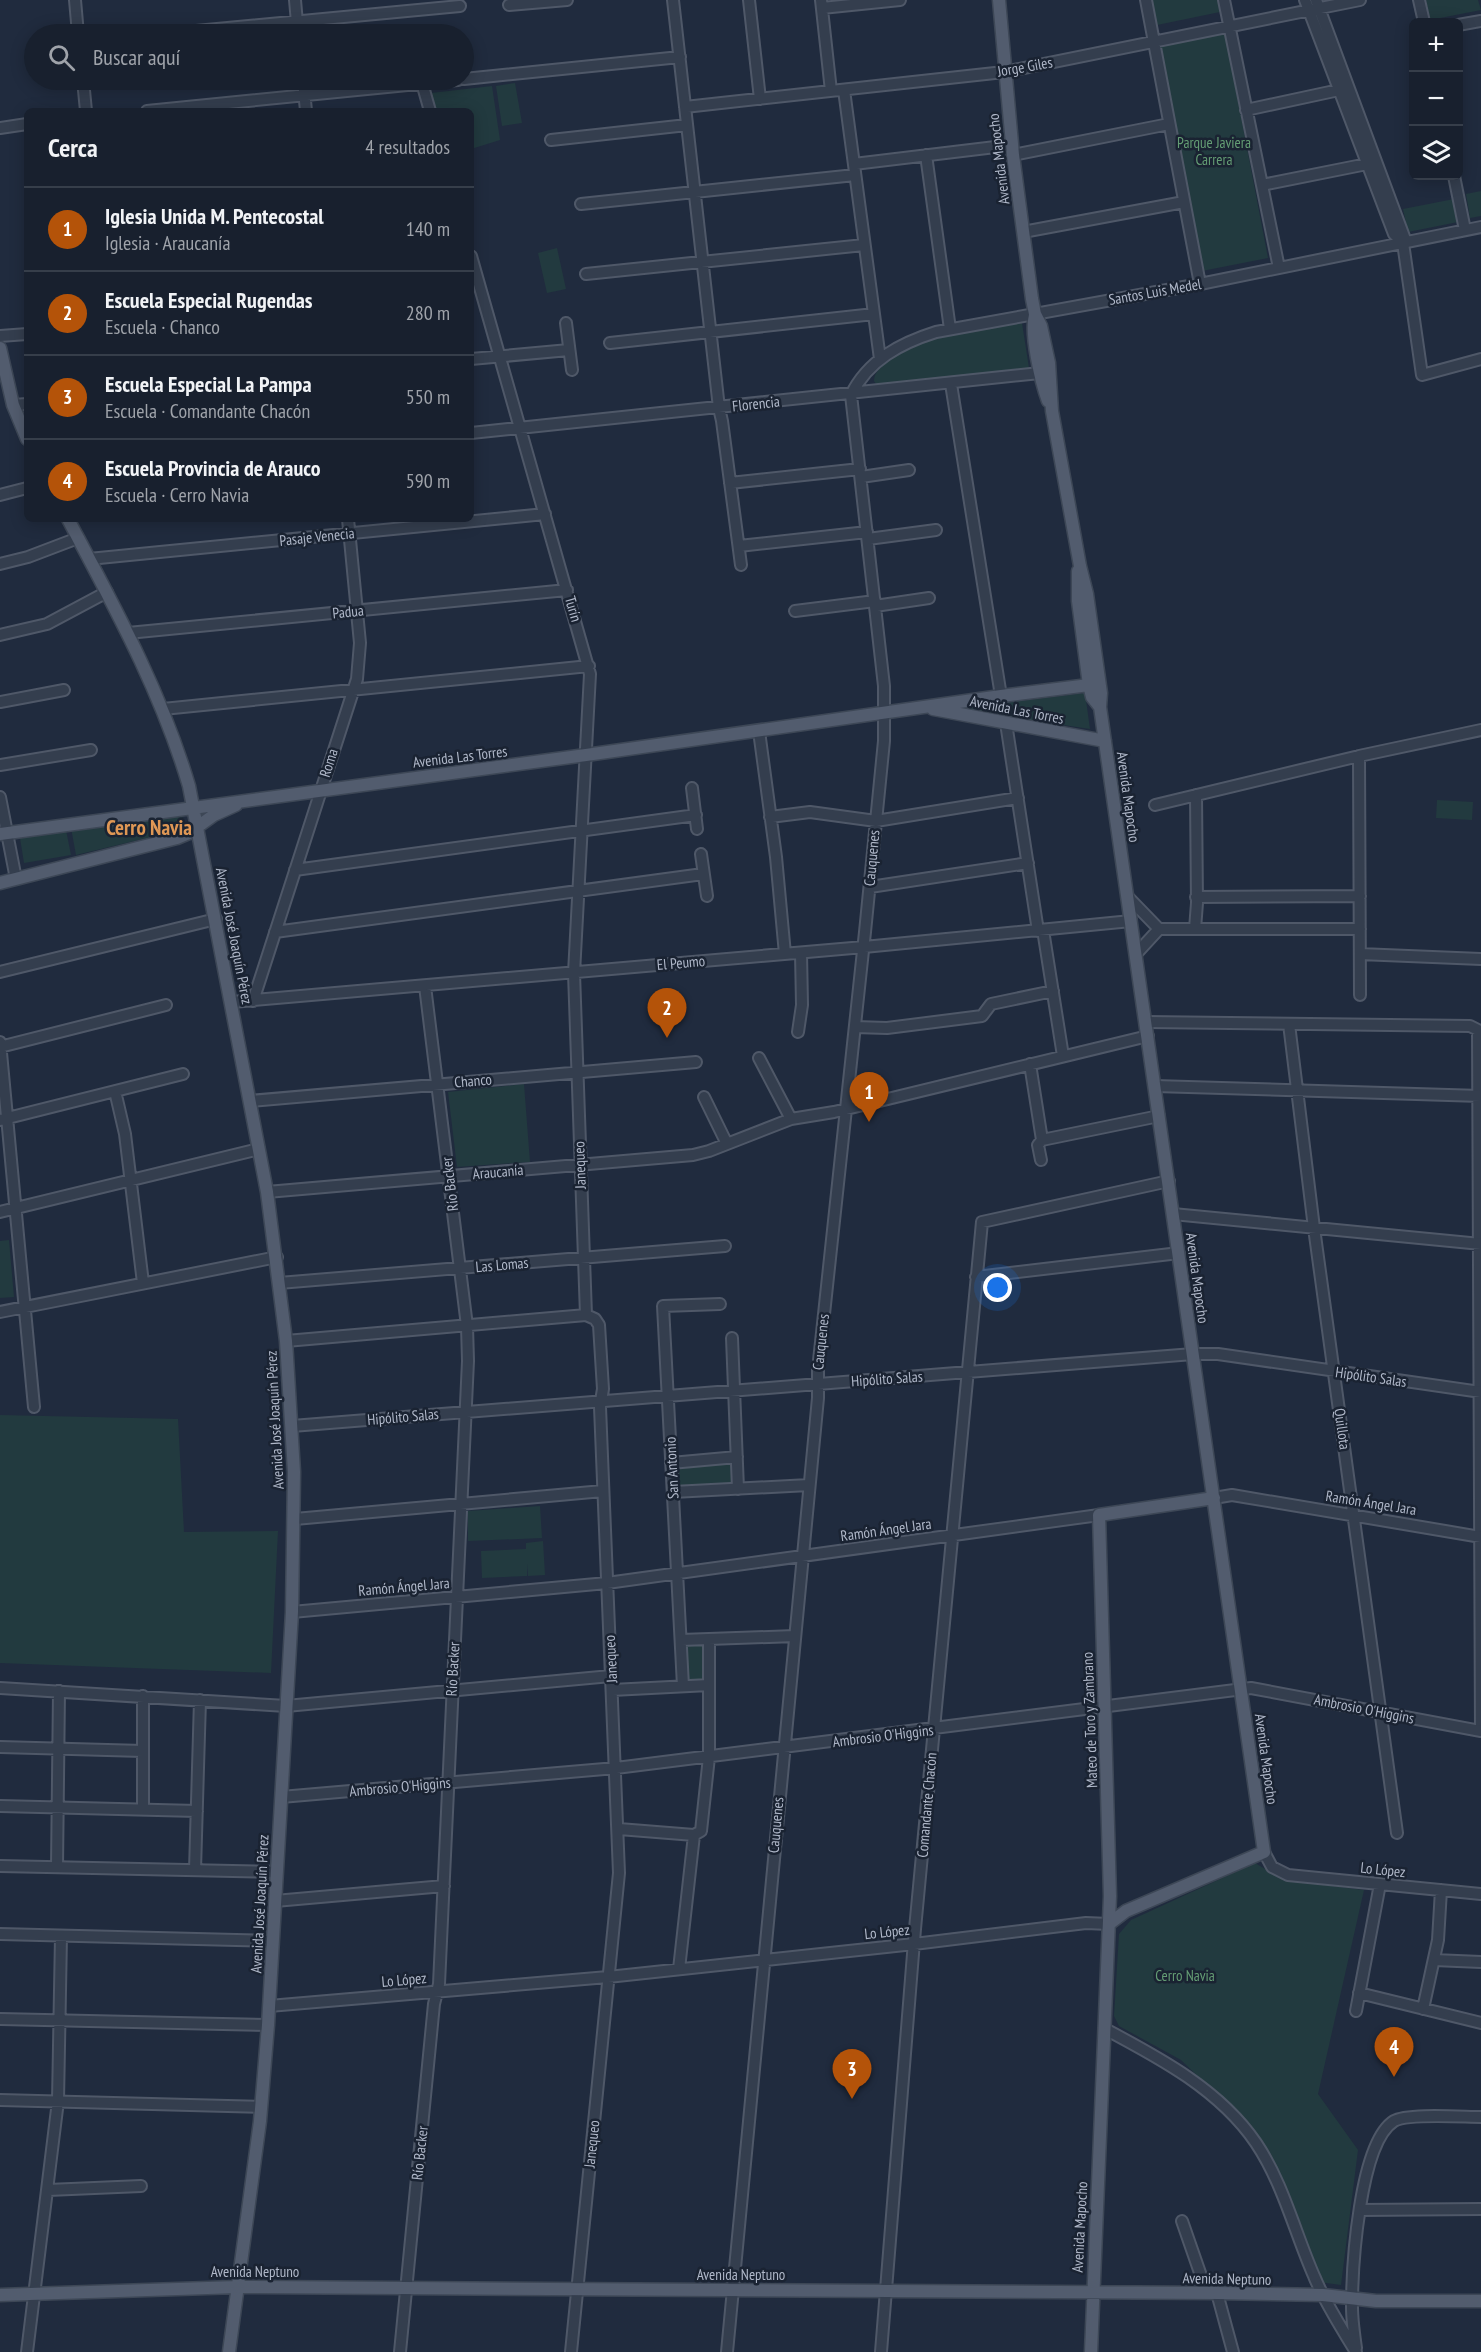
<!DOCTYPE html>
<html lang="es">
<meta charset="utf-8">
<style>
body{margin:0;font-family:"PT Sans Narrow",sans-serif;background:#212836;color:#f1f3f6}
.controls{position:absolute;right:18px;top:18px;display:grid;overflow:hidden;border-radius:9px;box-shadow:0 3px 15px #0003}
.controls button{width:54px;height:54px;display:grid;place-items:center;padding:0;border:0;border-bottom:2px solid #363e4a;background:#18202e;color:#f1f3f6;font:30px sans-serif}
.you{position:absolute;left:998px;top:1288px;width:21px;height:21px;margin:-15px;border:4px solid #fff;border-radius:50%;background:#1a73e8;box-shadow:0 0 0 9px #1a73e833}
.badge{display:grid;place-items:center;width:39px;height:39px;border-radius:50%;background:#b45309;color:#fff;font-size:20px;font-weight:700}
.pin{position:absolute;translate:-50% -50px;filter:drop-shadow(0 2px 3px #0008)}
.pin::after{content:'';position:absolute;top:32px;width:21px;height:18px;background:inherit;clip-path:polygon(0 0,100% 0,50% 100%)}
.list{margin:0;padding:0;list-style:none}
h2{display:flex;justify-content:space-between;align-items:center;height:78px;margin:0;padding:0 24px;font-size:26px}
h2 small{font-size:20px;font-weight:400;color:#9fa3aa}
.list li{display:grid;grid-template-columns:39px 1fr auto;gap:18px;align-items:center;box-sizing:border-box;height:84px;padding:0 24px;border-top:2px solid #363e4a}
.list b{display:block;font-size:22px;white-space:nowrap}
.list p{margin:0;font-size:20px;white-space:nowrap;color:#9fa3aa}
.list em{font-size:20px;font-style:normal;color:#9fa3aa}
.icon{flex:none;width:33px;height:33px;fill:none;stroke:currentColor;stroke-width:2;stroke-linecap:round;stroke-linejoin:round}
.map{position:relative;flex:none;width:1481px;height:2352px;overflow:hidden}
.search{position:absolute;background:#18202e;box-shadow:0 3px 15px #0003;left:24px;top:24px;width:450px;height:66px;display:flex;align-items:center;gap:15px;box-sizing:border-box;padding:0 21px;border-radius:33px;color:#9fa3aa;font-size:22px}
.panel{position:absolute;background:#18202e;box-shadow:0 3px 15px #0003;left:24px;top:108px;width:450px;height:414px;border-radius:9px}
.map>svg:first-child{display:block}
.green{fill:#223a3f}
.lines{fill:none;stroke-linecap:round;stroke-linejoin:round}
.minor-casing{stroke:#4f5868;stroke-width:14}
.major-casing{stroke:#3d4756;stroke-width:15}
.minor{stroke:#343e4e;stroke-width:10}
.major{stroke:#525c6e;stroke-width:12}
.labels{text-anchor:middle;stroke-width:5;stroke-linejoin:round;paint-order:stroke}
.street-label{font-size:15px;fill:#b0b8c9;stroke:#1a2332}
.park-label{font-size:15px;fill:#649d74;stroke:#1a2332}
.district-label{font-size:21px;font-weight:bold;fill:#df9755;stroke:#1a2332}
</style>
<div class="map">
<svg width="1481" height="2352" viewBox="0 0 1481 2352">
<rect width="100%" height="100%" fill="#202b3e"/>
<path class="green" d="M 1152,0 L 1218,0 L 1220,12 L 1157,25 Z
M 1426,0 L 1478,0 L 1481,10 L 1430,20 Z
M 1225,33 L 1268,258 L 1202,271 L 1159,45 Z
M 515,83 L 522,123 L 502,126 L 496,86 Z
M 492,86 L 500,140 L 471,149 L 471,111 L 436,111 L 431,93 Z
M 1481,191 L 1481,216 L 1470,218 L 1466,194 Z
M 1454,199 L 1458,222 L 1408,232 L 1403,209 Z
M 557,248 L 566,289 L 547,293 L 538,253 Z
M 1022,323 L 1029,368 L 887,386 L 877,385 L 874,381 C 874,373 880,368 886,363 C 923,332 977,331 1022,323 Z
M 1085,693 L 1090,729 L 956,709 Z
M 1437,800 L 1473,802 L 1472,820 L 1436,818 Z
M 178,814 L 184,819 L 185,826 L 176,831 L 76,855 L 71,828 Z
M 66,830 L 71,855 L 24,863 L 20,838 Z
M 524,1084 L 530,1162 L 457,1167 L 448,1092 Z
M 9,1240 L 14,1297 L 0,1298 L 0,1241 Z
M 0,1415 L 178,1419 L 184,1532 L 278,1531 L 271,1673 L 0,1663 Z
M 732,1464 L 734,1484 L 679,1487 L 677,1467 Z
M 540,1506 L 542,1538 L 468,1541 L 468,1511 Z
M 543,1541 L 545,1575 L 528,1576 L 527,1564 L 527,1576 L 482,1578 L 481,1551 L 526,1549 L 526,1543 Z
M 705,1644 L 706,1683 L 686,1684 L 685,1645 Z
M 1255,1863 L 1284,1880 L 1364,1890 L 1318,2094 L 1358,2150 L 1341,2285 L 1319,2282 L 1299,2219 L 1259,2136 L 1181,2060 L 1119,2026 L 1114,2016 L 1119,1934 L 1131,1920 Z"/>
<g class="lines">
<defs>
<path id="minor" d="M 75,0 L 78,34
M 295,0 L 298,34
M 673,0 L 719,408 L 722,421 L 741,565
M 749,0 L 760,99
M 821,0 L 831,91
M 1146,0 L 1200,284
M 1224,0 L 1279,268
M 1305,0 L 1394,234 L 1403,243 L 1422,375 L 1481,359
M 1316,0 L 1406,242
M 1419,0 L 1424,22
M 509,5 L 567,0
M 822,8 L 900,0
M 1458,25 L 1481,21
M 164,34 L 460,6
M 464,79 L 680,57
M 83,80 L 86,111
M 303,80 L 306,111
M 422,83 L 430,111
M 844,90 L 880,359
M 685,107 L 1004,72 L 1360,0
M 1246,110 L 1339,90
M 147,111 L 458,80
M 0,128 L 27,124
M 551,140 L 687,125
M 926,155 L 950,329
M 1013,155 L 1169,124
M 854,164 L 1012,145
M 1454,176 L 1465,230
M 1262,185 L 1367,164
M 581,204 L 855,175
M 1023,232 L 1184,202
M 471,256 L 590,674 L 574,973 L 586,1315
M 586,274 L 864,245
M 566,323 L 572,370
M 0,336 L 27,334
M 610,343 L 874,314
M 471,359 L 569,350
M 951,384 L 1001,696
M 851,395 C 868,360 901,343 936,332 L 1200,284 L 1481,227
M 13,405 L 27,404
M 471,433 L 1040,373
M 861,477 L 909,470
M 730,483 L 860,469
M 0,495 L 27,488
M 868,539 L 936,530
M 739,546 L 867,532
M 89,559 L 545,514
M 0,564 L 28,557 L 78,538
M 875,606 L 929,598
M 795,611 L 875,601
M 128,633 L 567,590
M 0,635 L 47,624 L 107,592
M 0,702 L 64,690
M 163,709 L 589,666
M 1006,723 L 1038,931
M 759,731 L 776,857 L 785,954
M 1359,756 L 1360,995
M 0,765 L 91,750
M 692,788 L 697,829
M 0,797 L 16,879
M 1155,805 L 1359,756 L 1481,730
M 770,817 L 810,812 L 876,821 L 1018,798
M 701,854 L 707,896
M 295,870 L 696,815
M 870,887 L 1028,863
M 1128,897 L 1159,929
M 1196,897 L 1360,896
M 1195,929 L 1197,903 L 1196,795
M 1043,930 L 1063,1056
M 275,932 L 703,874
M 1136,954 L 1159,929 L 1360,929
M 1360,954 L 1481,959
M 0,972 L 216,919
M 253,1001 L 357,679 L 360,643 L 348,519
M 232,1002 L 864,947 L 1131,921
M 1146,1022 L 1470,1026 L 1478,1030 L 1481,1731
M 1289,1024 L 1314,1228 L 1397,1833
M 855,1027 L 887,1028 L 982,1016 L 991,1004 L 1053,991
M 798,1032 L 802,1005 L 801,953
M 0,1042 L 34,1407
M 0,1047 L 166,1005
M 759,1058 L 791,1119
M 1030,1064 L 1042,1140 L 1038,1145 L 1041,1160
M 1155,1086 L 1481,1096
M 115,1091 L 125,1134 L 143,1283
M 704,1097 L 727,1144
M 250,1101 L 696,1062
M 0,1120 L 183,1074
M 1042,1140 L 1159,1116
M 267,1192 L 693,1155 L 709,1151 L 791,1119 L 834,1112 L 1148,1036
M 0,1212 L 259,1149
M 1173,1214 L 1481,1244
M 976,1277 L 1179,1253
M 279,1283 L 725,1246
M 0,1312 L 277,1257
M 732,1338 L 738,1489
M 286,1341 L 586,1315 L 595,1319 L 599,1325 L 603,1389 L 600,1407 L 619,1873 L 571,2352
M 292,1426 L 1193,1354 L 1218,1354 L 1481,1392
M 671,1463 L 737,1457
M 673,1492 L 809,1485
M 1214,1498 L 1232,1495 L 1481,1537
M 295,1519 L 603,1491
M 292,1612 L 607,1583 L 1099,1515
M 681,1640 L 795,1636
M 683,1686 L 663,1306 L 720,1304
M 0,1688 L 286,1706 L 611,1676
M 612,1690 L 709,1685
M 143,1696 L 143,1810
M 0,1747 L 143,1751
M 281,1797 L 616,1768 L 1251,1688 L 1481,1731
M 0,1806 L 197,1811
M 619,1829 L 694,1835 L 701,1831 L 709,1757 L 709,1640
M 1264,1852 L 1272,1867 L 1288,1875 L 1481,1894
M 0,1866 L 277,1872
M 57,1867 L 59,1691
M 195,1870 L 200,1700
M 275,1901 L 444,1886
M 0,1934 L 273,1941
M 1434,1960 L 1481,1962
M 679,1969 L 694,1835
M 1359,1993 L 1481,2023
M 269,2006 L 608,1977 L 914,1944 L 1086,1923 L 1109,1924
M 1423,2009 L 1438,1940 L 1441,1890
M 1356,2011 L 1380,1884
M 0,2019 L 268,2025
M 1105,2029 C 1160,2058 1220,2090 1256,2143 C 1283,2183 1295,2233 1314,2276 C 1325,2303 1341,2327 1356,2352
M 0,2100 L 261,2107
M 48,2190 L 141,2186
M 1360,2210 L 1481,2209
M 1182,2221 L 1207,2293
M 1217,2293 L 1233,2352
M 1356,2348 C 1354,2334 1352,2320 1352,2307 C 1352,2268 1359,2143 1394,2121 C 1407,2113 1463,2117 1481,2117
M 27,2352 L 58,2101 L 61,1936
M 400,2352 L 434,2004 L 439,1984 L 468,1361 L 467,1326 L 425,986
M 727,2352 L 818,1398 L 818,1370 L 865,932 L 884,741 L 884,686 L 851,395
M 881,2352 L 915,1929 L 982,1222 L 1169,1181"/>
<path id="major" d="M 999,0 L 1013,155 L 1032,299 L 1035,314 L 1041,326 L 1049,363 L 1052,411 L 1080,566 L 1087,594 L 1101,693 L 1100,707 L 1264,1852 L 1126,1911 L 1109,1924
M 1035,315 C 1030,334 1041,382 1048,401
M 0,348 L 13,405 L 27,439
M 68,519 C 114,606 161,691 189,786 L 267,1192 L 286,1341 L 294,1472 L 292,1612 L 268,2025 L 260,2121 L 229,2352
M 1078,571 L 1078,601 L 1089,685 L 1092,697 L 1100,707
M 933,709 L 1105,741
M 0,834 L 586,755 L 1001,696 L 1089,685
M 0,883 L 177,838 L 189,833 L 214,815 L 236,805
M 0,2295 L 237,2287 L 1217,2293 L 1323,2295 L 1376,2301 L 1481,2301
M 1091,2352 L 1110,1896 L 1099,1515 L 1214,1498"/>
</defs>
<use href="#minor" class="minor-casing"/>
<use href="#major" class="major-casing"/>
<use href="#minor" class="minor"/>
<use href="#major" class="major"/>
</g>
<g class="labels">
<g class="street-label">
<text transform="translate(1025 67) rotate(-10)" y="5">Jorge Giles</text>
<text transform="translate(999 159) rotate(-97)" y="5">Avenida Mapocho</text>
<text transform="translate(1155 292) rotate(-10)" y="5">Santos Luis Medel</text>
<text transform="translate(756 404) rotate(-6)" y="5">Florencia</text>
<text transform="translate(317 537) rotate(-6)" y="5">Pasaje Venecia</text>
<text transform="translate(573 609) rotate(74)" y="5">Turín</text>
<text transform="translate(348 612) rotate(-6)" y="5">Padua</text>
<text transform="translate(1017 710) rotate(11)" y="5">Avenida Las Torres</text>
<text transform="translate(460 757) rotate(-7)" y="5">Avenida Las Torres</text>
<text transform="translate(329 763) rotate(-72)" y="5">Roma</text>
<text transform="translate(1128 797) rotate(82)" y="5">Avenida Mapocho</text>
<text transform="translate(872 858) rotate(-85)" y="5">Cauquenes</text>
<text transform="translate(234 936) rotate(79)" y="5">Avenida José Joaquín Pérez</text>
<text transform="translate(681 963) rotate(-5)" y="5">El Peumo</text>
<text transform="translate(473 1081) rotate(-5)" y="5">Chanco</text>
<text transform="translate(580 1165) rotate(-92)" y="5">Janequeo</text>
<text transform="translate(498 1172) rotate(-5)" y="5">Araucanía</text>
<text transform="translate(450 1184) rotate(-97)" y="5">Río Backer</text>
<text transform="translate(502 1265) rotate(-5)" y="5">Las Lomas</text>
<text transform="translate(1197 1278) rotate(82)" y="5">Avenida Mapocho</text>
<text transform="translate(821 1342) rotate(-84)" y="5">Cauquenes</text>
<text transform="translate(1371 1377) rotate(8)" y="5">Hipólito Salas</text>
<text transform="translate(887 1379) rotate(-4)" y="5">Hipólito Salas</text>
<text transform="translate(403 1417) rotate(-5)" y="5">Hipólito Salas</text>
<text transform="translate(275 1420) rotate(-93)" y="5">Avenida José Joaquín Pérez</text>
<text transform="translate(1342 1429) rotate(82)" y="5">Quillota</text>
<text transform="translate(672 1468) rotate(-93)" y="5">San Antonio</text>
<text transform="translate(1371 1503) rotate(9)" y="5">Ramón Ángel Jara</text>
<text transform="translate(886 1530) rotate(-8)" y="5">Ramón Ángel Jara</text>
<text transform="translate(404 1587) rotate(-5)" y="5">Ramón Ángel Jara</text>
<text transform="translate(611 1659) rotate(-93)" y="5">Janequeo</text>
<text transform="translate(453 1669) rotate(-87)" y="5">Río Backer</text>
<text transform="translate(1364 1709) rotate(11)" y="5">Ambrosio O'Higgins</text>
<text transform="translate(1090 1720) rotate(-92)" y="5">Mateo de Toro y Zambrano</text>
<text transform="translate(883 1736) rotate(-7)" y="5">Ambrosio O'Higgins</text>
<text transform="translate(1266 1759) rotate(82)" y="5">Avenida Mapocho</text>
<text transform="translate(400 1787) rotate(-5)" y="5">Ambrosio O'Higgins</text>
<text transform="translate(927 1805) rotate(-85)" y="5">Comandante Chacón</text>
<text transform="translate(776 1825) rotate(-85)" y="5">Cauquenes</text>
<text transform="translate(1383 1870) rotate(6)" y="5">Lo López</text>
<text transform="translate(260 1904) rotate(-87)" y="5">Avenida José Joaquín Pérez</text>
<text transform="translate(887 1932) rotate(-6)" y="5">Lo López</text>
<text transform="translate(404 1980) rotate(-5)" y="5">Lo López</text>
<text transform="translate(592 2144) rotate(-84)" y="5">Janequeo</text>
<text transform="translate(420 2153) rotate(-84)" y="5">Río Backer</text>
<text transform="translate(1080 2227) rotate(-87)" y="5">Avenida Mapocho</text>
<text x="255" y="2277">Avenida Neptuno</text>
<text x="741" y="2280">Avenida Neptuno</text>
<text transform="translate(1227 2279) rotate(1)" y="5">Avenida Neptuno</text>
</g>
<g class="park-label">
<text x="1214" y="148">Parque Javiera<tspan x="1214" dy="17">Carrera</tspan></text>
<text x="1185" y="1981">Cerro Navia</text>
</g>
<g class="district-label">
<text x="149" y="835">Cerro Navia</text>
</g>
</g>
</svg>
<div class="controls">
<button>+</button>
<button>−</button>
<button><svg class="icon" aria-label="layers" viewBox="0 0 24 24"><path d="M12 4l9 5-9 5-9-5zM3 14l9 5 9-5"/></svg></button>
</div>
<div class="you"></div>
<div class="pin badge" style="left:869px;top:1122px">1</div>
<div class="pin badge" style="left:667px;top:1038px">2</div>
<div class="pin badge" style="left:852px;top:2099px">3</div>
<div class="pin badge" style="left:1394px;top:2077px">4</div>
<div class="search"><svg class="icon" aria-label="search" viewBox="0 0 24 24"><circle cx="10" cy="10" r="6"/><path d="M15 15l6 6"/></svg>Buscar aquí</div>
<section class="panel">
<h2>Cerca<small>4 resultados</small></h2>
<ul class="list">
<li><span class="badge">1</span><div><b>Iglesia Unida M. Pentecostal</b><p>Iglesia · Araucanía</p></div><em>140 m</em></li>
<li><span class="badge">2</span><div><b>Escuela Especial Rugendas</b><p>Escuela · Chanco</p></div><em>280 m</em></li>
<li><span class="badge">3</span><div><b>Escuela Especial La Pampa</b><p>Escuela · Comandante Chacón</p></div><em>550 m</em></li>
<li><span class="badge">4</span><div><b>Escuela Provincia de Arauco</b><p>Escuela · Cerro Navia</p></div><em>590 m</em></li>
</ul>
</section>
</div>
